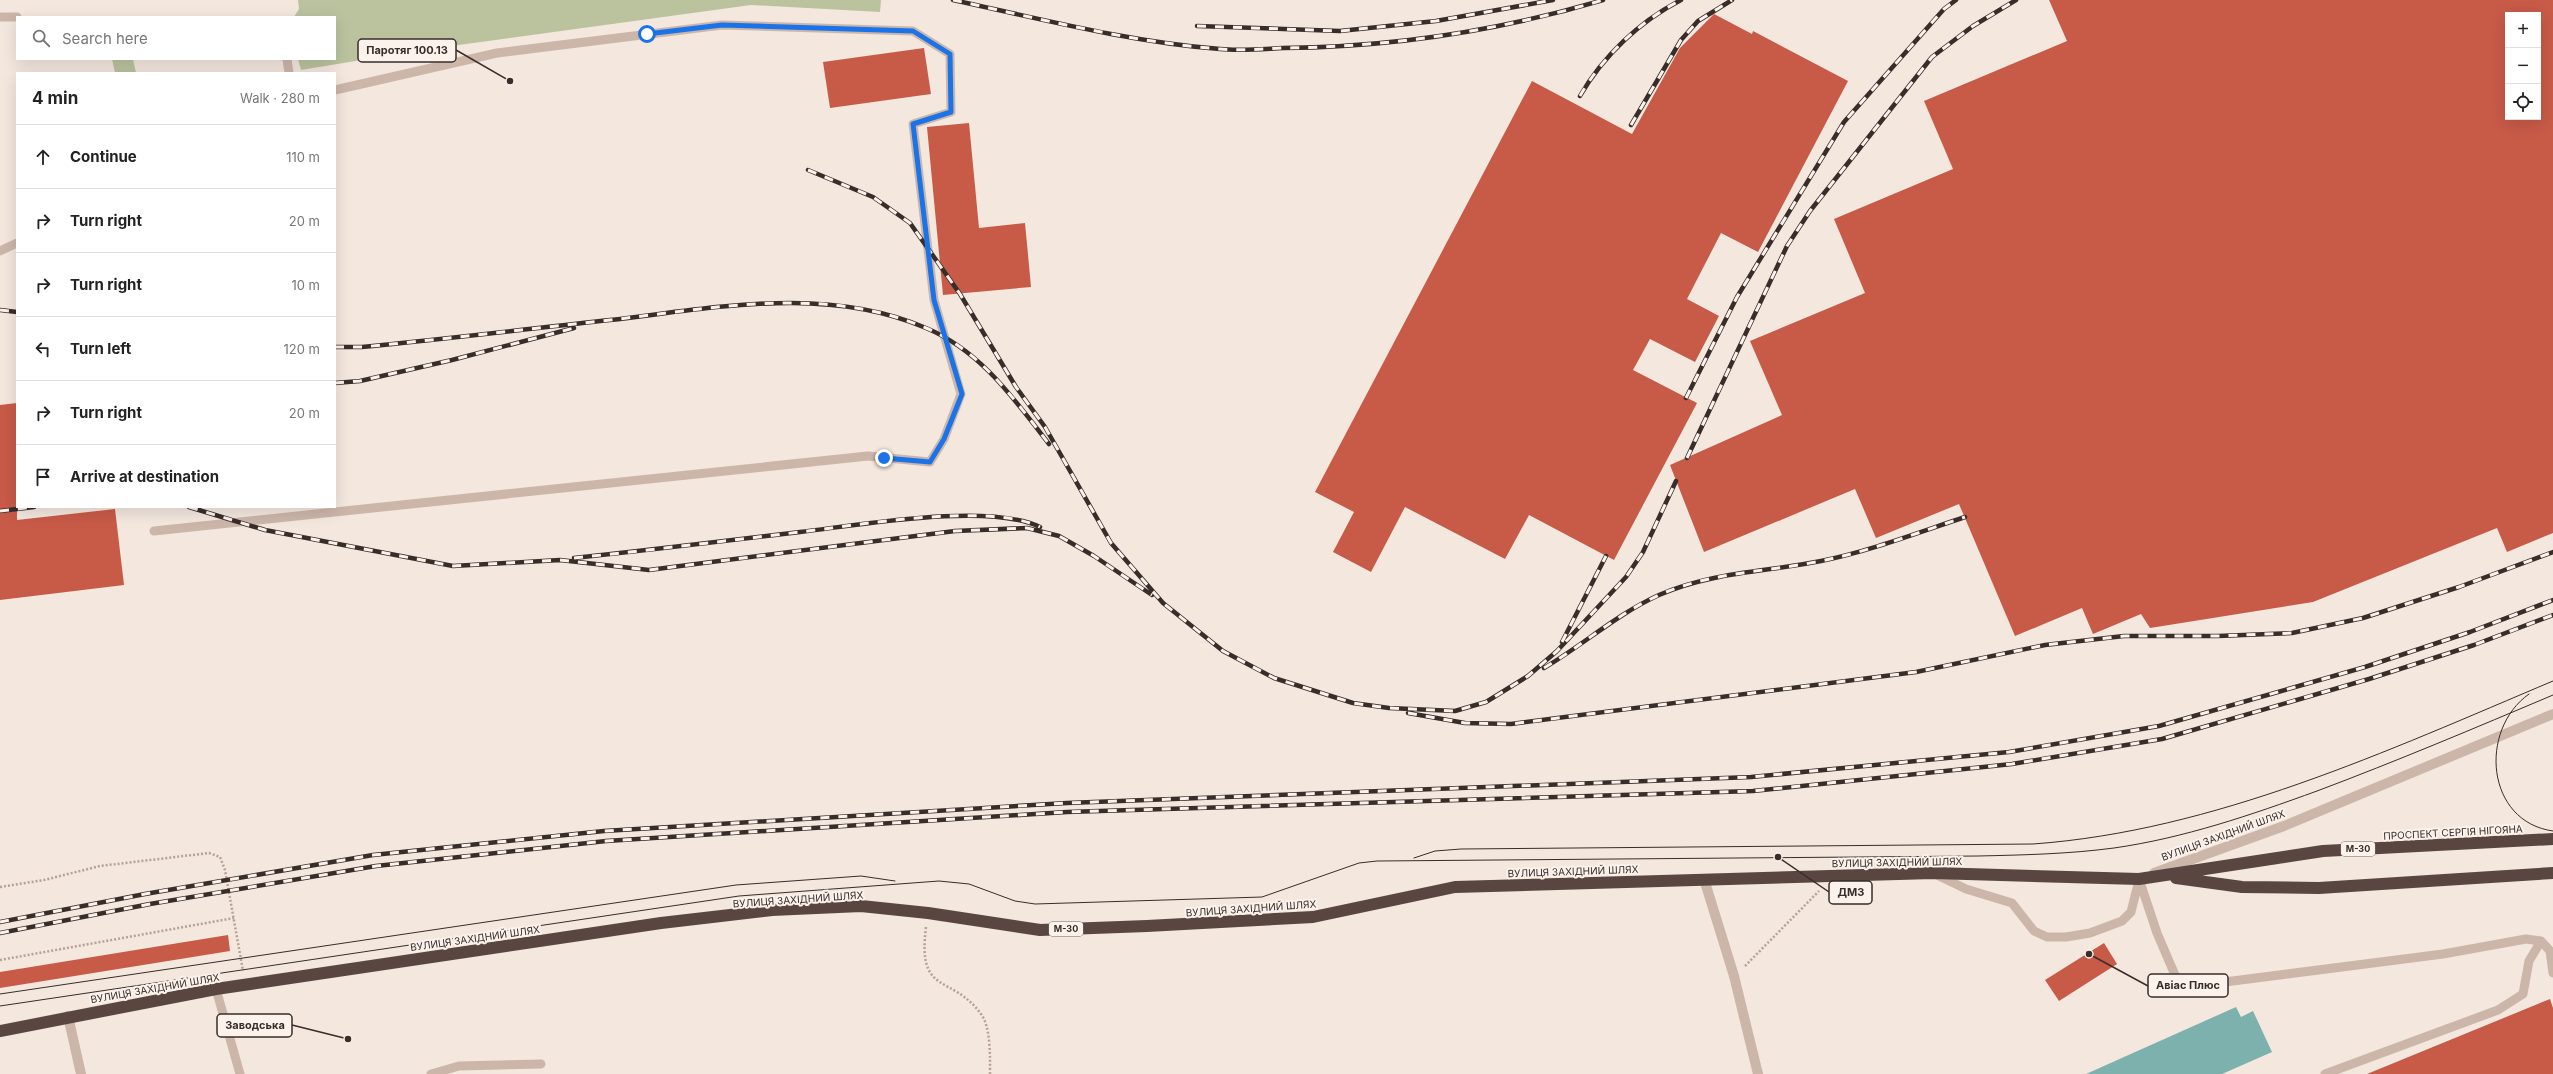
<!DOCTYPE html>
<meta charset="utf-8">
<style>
body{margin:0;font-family:Inter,sans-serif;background:#f6f6f6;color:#222}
.controls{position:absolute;right:12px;top:12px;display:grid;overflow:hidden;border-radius:0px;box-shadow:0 4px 16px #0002}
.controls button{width:36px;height:36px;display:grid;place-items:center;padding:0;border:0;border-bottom:1px solid #e0e0e0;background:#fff;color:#222;font:20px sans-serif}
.stop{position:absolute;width:12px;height:12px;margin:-9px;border:3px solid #1a73e8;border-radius:50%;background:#fff}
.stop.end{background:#1a73e8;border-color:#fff;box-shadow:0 1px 4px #0008}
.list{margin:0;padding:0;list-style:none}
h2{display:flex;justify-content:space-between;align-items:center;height:52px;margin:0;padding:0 16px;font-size:17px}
h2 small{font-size:13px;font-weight:400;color:#767676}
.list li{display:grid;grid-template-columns:26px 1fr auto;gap:12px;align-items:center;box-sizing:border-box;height:64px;padding:0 16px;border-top:1px solid #e0e0e0}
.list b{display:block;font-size:15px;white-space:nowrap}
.list em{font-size:13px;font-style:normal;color:#767676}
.icon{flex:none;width:22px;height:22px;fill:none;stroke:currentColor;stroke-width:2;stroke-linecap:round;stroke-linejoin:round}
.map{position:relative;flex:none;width:2553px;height:1074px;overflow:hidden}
.search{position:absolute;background:#fff;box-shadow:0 4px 16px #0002;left:16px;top:16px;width:320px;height:44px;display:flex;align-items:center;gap:10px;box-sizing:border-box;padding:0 14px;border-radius:0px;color:#767676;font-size:15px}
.panel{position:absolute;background:#fff;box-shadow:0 4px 16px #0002;left:16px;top:72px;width:320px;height:436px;border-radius:0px}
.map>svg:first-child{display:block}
.green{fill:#bac39e}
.water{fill:#7db1ae}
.building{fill:#c85a48;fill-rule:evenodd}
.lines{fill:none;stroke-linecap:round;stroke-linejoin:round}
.path{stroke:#b8a094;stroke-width:2.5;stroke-dasharray:2 2;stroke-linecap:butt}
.lane{stroke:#ccb6aa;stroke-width:9}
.street{stroke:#ccb6aa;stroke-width:10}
.highway{stroke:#5a4640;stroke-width:12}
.tram{stroke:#392d2a;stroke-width:1}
.rail-casing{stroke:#392d2a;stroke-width:4.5}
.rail{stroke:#faf2eb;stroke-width:3;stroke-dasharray:9;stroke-linecap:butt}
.route{stroke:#1a73e8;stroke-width:5}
.labels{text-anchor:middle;stroke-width:4;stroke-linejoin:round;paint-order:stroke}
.shield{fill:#faf2eb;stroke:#736864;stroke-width:1}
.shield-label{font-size:9px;font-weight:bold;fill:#392d2a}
.street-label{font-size:10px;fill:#392d2a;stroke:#faf2eb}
.leader{fill:none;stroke:#392d2a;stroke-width:1.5}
.callout-dot{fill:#392d2a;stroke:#faf2eb;stroke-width:1.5}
.callout{fill:#faf2eb;stroke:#392d2a;stroke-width:1.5}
.callout-label{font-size:11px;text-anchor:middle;font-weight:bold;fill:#392d2a}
</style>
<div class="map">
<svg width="2553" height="1074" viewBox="0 0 2553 1074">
<rect width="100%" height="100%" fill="#f3e7de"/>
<path class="green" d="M 298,0 L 881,0 L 880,12 L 751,5 L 422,50 L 301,70 L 298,59 L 335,59 L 335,17 L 294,17 L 299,9 Z
M 112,59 L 133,59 L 136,73 L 115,73 Z"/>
<path class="water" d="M 2236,1007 L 2241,1017 L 2253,1011 L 2272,1052 L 2222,1074 L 2086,1074 Z"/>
<path class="building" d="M 2049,0 L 2553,0 L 2553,533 L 2507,552 L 2497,528 L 2313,602 L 2150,628 L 2141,614 L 2093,634 L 2082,608 L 2015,636 L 1959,504 L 1876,538 L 1855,489 L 1704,552 L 1670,465 L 1782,415 L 1750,341 L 1865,293 L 1834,219 L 1953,169 L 1924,101 L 2067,41 ZM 2508,15 L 2538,15 L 2538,117 L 2508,117 Z
M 1714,14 L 1752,34 L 1753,31 L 1848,81 L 1758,252 L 1721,233 L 1687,299 L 1719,316 L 1695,362 L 1650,339 L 1633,370 L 1697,403 L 1614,560 L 1529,515 L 1505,559 L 1405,507 L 1371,572 L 1333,552 L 1354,512 L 1315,492 L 1532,81 L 1632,134 L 1680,48 Z
M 924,48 L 931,94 L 830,108 L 823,62 Z
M 969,123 L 979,228 L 1025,223 L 1031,287 L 943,295 L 927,127 Z
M 17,403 L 17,520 L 115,509 L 124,585 L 0,600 L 0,405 Z
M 228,935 L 230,951 L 0,988 L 0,972 Z
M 2104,943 L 2117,964 L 2059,1001 L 2045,980 Z
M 2550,999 L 2553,1008 L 2553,1074 L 2367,1074 Z"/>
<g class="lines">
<path class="path" d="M 0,887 L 44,880 L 100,866 L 209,853 L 220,857 L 225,870 L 243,971
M 926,927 C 917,997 951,973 981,1014 C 991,1027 990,1058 990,1074
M 0,960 L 234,918
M 1745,966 L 1819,891"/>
<path class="lane" d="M 0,17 L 17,17
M 287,59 L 289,73
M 0,251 L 17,243
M 154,531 L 868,456 L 930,462 L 944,439 L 961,394 L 934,300 L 913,124 L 951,112 L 950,54 L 913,31 L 722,25 L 497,53 L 335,90
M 1937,875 L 1966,889 L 2012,903 L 2034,931 L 2047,937 L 2066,937 L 2090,933 L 2122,921 L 2131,912 L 2139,880
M 2139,879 L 2157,933 L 2178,982 L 2217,983 L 2443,954 L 2526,939 L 2541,941 L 2550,951 L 2553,973
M 216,989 L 240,1074
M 431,1074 L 459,1066 L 541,1064
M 2325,1074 L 2498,1010 L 2523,994 L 2529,961 L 2541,941"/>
<path class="street" d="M 2154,873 L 2284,826 L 2553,714
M 1704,879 L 1734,976 L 1758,1074
M 68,1016 L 81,1074"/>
<path class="highway" d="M 2176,878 L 2242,887 L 2319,888 L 2553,873
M 0,1031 L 216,989 L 661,923 L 772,910 L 861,906 L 928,913 L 1040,930 L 1147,926 L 1313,917 L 1455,887 L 1933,873 L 2139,879 L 2323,851 L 2553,839"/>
<path class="tram" d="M 2529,694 C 2478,730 2486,822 2553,831
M 1414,858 L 1435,851 L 1461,849 L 2033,844 C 2214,831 2387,751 2553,681
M 0,994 L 736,885 L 861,876 L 895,881
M 0,1006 L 739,896 L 939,881 L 969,884 L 1015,901 L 1035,904 L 1262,897 L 1359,863 L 1377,861 L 1978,856 C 2023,855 2069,854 2114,848 C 2184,838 2251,815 2317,791 C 2397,761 2475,728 2553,695"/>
<defs>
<path id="rail" d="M 953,0 C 1041,19 1130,42 1220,49 C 1241,51 1262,49 1283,48 C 1391,47 1499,31 1603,0
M 1197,26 L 1340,31 L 1436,21 L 1553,0
M 1580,96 C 1603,56 1640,21 1681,0
M 1631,125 L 1681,40 L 1698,21 L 1732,0
M 808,170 L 873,197 L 910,223 L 960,294 L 1016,387 L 1045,427 L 1111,543 L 1163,603 L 1223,651 L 1274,678 L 1353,703 L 1389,708 L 1455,711 L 1486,702 L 1528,676 L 1557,651 L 1626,577 L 1643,552 L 1676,481
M 0,310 L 17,312
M 335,347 L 362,347 C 445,339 527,329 610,320 C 715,308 826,285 926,328 C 981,351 1014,399 1049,444
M 335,383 L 360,381 L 452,360 L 574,328
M 1686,398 L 1737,297 L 1844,122 L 1944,9 L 1956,0
M 1687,458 L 1787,246 L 1810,211 L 1932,57 L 1973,26 L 2016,0
M 189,507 L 265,530 L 453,566 L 560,560 L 649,570 L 955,531 L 1027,528 L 1059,536 L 1094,556 L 1152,595
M 0,511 L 34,507
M 574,558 C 650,550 725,541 800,532 C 860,525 988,502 1040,527
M 1562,642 L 1606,556
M 1544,668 C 1583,645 1617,614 1659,595 C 1711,572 1766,572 1821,561 C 1870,551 1917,533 1965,517
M 1408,713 L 1465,723 L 1511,724 L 1916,672 L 2045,645 L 2124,636 L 2218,636 L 2292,633 L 2363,618 L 2459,587 L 2553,552
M 0,922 L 145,894 L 373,855 L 604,831 L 1067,803 L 1751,777 L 2009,752 L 2159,726 L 2365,667 L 2470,632 L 2553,600
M 0,933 L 150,904 L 376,866 L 606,841 L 1067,812 L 1753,791 L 2012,764 L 2162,739 L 2369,679 L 2474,645 L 2553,615"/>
</defs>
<use href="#rail" class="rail-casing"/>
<use href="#rail" class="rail"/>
</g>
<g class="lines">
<path class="route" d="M 647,34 L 722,25 L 913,31 L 950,54 L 951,112 L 913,124 L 934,300 L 962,394 L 944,439 L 930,462 L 884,458"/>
</g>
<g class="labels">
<g class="shield">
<rect x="2341" y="842" width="34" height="14" rx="3"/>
<rect x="1049" y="922" width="34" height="14" rx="3"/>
</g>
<g class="shield-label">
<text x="2358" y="852">М-30</text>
<text x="1066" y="932">М-30</text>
</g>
<g class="street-label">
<text transform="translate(2453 832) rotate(-3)" y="4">ПРОСПЕКТ СЕРГІЯ НІГОЯНА</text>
<text transform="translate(2223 835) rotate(-20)" y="4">ВУЛИЦЯ ЗАХІДНИЙ ШЛЯХ</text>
<text transform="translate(1897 862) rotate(-1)" y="4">ВУЛИЦЯ ЗАХІДНИЙ ШЛЯХ</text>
<text transform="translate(1573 871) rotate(-2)" y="4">ВУЛИЦЯ ЗАХІДНИЙ ШЛЯХ</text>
<text transform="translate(798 899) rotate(-4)" y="4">ВУЛИЦЯ ЗАХІДНИЙ ШЛЯХ</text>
<text transform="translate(1251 908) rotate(-4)" y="4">ВУЛИЦЯ ЗАХІДНИЙ ШЛЯХ</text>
<text transform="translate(475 938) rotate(-8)" y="4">ВУЛИЦЯ ЗАХІДНИЙ ШЛЯХ</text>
<text transform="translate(155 988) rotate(-10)" y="4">ВУЛИЦЯ ЗАХІДНИЙ ШЛЯХ</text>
</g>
</g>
<path class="leader" d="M510 81L456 50M1778 857L1829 892M2089 954L2148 986M348 1039L292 1025"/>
<g class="callout-dot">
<circle cx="510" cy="81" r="4"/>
<circle cx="1778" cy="857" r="4"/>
<circle cx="2089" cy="954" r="4"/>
<circle cx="348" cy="1039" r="4"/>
</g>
<g class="callout">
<rect x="358" y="39" width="98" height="23" rx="4"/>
<rect x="1829" y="881" width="43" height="23" rx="4"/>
<rect x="2148" y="974" width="80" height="23" rx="4"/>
<rect x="217" y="1014" width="75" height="23" rx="4"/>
</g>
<g class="callout-label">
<text x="407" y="54">Паротяг 100.13</text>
<text x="1851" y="896">ДМЗ</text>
<text x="2188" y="989">Авіас Плюс</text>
<text x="255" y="1029">Заводська</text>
</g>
</svg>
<div class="controls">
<button>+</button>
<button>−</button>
<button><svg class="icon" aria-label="locate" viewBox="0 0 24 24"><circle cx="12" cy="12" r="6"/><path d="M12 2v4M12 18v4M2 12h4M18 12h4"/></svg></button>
</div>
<div class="stop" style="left:647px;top:34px"></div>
<div class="stop end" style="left:884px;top:458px"></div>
<div class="search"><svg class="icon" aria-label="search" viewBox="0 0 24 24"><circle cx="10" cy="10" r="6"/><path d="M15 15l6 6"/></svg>Search here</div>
<section class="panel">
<h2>4 min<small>Walk · 280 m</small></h2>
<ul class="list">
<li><svg class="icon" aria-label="ahead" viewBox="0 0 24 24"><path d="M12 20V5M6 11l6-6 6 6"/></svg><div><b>Continue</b></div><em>110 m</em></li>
<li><svg class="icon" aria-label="right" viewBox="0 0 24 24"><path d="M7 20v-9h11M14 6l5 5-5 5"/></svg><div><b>Turn right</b></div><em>20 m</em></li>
<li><svg class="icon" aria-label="right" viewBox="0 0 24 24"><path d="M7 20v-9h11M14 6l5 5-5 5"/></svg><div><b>Turn right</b></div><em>10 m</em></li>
<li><svg class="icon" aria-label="left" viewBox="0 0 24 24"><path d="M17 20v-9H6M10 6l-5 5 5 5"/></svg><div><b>Turn left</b></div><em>120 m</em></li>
<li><svg class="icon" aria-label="right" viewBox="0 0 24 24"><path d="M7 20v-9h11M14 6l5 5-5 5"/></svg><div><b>Turn right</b></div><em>20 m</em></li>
<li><svg class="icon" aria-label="arrive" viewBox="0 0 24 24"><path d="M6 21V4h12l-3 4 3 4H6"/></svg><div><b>Arrive at destination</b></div></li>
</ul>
</section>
</div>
